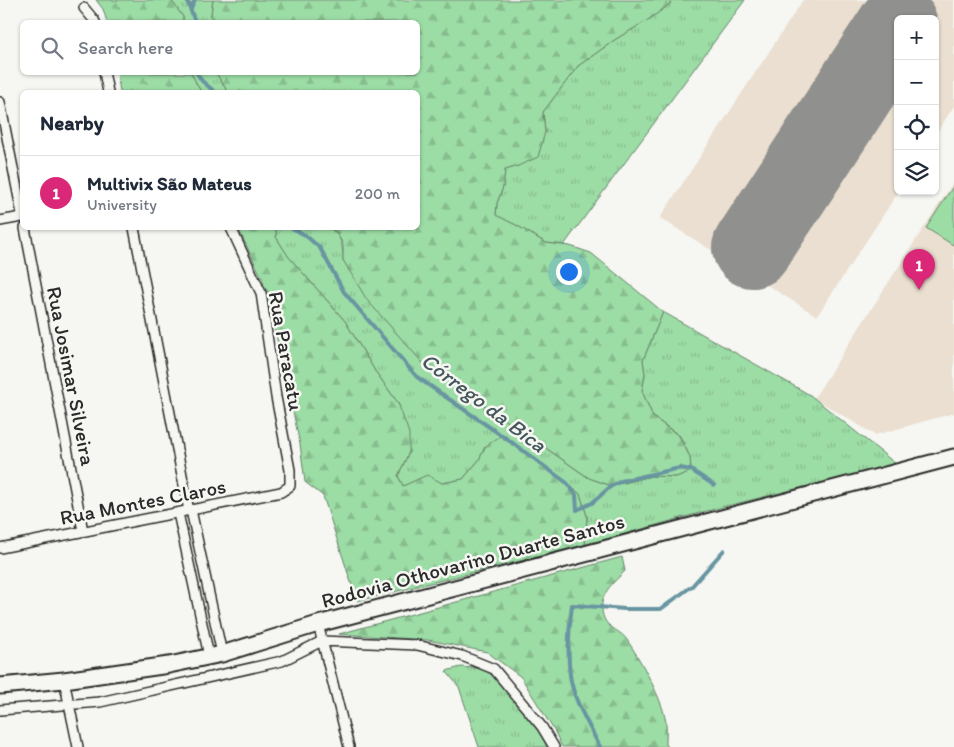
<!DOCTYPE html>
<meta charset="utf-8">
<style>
body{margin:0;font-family:Itim,sans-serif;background:#f2f2f3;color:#1f2937}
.controls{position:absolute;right:15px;top:15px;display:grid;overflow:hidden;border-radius:8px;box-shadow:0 1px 4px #0004}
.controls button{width:45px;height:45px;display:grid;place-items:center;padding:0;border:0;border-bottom:1px solid #e0e1e3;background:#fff;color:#1f2937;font:25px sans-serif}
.you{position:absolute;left:568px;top:271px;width:18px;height:18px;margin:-12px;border:4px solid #fff;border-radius:50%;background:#1a73e8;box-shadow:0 0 0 8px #1a73e833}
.badge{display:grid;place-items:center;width:32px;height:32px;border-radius:50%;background:#db2777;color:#fff;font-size:16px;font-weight:700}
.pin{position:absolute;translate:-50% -41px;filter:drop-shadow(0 1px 2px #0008)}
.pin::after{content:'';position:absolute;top:26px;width:18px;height:15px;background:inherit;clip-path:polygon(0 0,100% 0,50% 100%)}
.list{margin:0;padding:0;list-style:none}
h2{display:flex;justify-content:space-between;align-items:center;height:65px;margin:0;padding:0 20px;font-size:21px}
h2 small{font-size:16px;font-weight:400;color:#747a83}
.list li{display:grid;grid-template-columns:32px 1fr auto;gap:15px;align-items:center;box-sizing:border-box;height:75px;padding:0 20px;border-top:1px solid #e0e1e3}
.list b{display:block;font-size:19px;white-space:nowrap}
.list p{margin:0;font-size:16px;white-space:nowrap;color:#747a83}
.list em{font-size:16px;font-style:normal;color:#747a83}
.icon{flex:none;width:28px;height:28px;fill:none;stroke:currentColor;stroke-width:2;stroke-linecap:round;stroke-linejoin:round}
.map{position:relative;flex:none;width:954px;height:747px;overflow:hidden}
.search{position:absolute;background:#fff;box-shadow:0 1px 4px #0004;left:20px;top:20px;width:400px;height:55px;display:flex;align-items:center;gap:12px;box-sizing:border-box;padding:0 18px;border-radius:8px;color:#747a83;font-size:19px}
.panel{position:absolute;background:#fff;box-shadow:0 1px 4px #0004;left:20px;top:90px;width:400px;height:140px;border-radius:8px}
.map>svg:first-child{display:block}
.built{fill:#eadfd0}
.grass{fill:url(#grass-tufts);stroke:#648468}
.forest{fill:url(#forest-firs);stroke:#648468}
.pitch{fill:#9cdca5;stroke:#648468}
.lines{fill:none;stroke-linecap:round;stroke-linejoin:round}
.stream{stroke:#6795a1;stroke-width:4}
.runway{stroke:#90908e;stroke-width:80}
.street-casing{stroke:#2b2b2b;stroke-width:12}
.primary-casing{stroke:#2b2b2b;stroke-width:19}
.street{stroke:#f6f6f2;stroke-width:9}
.primary{stroke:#f6f6f2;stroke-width:15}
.labels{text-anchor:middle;stroke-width:5;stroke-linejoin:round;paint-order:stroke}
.street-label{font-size:21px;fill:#2b2b2b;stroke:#f6f6f2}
.water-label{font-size:22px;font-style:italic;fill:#44575c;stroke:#f6f6f2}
</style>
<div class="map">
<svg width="954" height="747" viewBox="0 0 954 747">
<defs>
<pattern id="grass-tufts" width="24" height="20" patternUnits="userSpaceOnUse" patternTransform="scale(1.25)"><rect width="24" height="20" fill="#9cdca5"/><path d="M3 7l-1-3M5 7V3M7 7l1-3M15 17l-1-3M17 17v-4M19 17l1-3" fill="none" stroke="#87bd8e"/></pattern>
<pattern id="forest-firs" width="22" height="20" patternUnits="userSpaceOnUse" patternTransform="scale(1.25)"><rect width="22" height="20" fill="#9cdca5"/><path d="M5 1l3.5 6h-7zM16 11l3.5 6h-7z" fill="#87bd8e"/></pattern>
</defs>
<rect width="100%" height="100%" fill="#f6f6f2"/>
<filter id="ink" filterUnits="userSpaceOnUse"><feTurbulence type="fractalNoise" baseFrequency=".02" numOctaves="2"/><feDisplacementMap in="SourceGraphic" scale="10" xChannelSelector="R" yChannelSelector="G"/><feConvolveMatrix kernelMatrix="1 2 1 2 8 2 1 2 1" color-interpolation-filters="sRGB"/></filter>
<g filter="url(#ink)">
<path class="built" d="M 803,0 L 954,0 L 954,106 L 935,135 L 935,19 L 898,19 L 899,191 L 817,316 L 660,218 Z
M 954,181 L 954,413 L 875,435 L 814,398 Z"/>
<path class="grass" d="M 171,0 L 187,0 L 192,4 L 194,0 L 213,0 L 210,22 L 183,22 L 183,17 Z
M 672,0 L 745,0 L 564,245 L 546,243 L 516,225 L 496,216 L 497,203 L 503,187 L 505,170 L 518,166 L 545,132 L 543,112 L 578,66 L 616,39 L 648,20 L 670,4 Z
M 191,73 L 216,73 L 228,92 L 201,92 Z
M 276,228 L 330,228 C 342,236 343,247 343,260 L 422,362 L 589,478 L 609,485 L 624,483 L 651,476 L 676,477 L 691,471 L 690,457 L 680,436 L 653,417 L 642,391 L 645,375 L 643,360 L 663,312 L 810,395 L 896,464 L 703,512 L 585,545 L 587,516 L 580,494 L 503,435 L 485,447 L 479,460 L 463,479 L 442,484 L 427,476 L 403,486 L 398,476 L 409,452 L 398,403 L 375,371 L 345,321 L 288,256 L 276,237 Z
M 461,667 C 468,668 478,667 484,670 C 512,686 534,718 547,747 L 479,747 L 459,687 L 446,671 Z"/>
<path class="forest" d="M 96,0 L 171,0 L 183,17 L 183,22 L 107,22 L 103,9 Z
M 213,0 L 672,0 L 670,4 L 648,20 L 616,39 L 578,66 L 543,112 L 545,132 L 538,157 L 518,166 L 505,170 L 503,187 L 497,203 L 496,215 L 516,225 L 546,243 L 570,246 L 591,253 L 663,312 L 643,360 L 645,374 L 642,391 L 653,417 L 679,436 L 690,457 L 691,471 L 676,477 L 651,476 L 624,483 L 609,485 L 589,478 L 422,362 L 367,300 L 343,260 L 343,244 L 336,232 L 330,228 L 418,228 L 418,92 L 228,92 L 216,73 L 418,72 L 418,22 L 210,22 Z
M 117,73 L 191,73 L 201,92 L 120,92 Z
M 238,228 L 276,228 L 276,237 L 288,256 L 345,321 L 375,371 L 398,403 L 409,433 L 409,452 L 398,476 L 403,486 L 427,475 L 442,483 L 463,479 L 479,460 L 485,447 L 503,434 L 580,494 L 587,516 L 585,545 L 357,601 L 323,496 L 305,482 L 300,444 L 281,356 L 262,278 Z
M 622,557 L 625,571 C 615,581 600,593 602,609 C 603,629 619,628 627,640 C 640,659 660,695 665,717 C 667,725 666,735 666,744 L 668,747 L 562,747 L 555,732 L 521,677 L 487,652 L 428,640 L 339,634 Z"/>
<path class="pitch" d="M 954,185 L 954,244 L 953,245 L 926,228 Z"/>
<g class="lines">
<path class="stream" d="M 187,0 L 195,22
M 191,9 L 195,0
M 196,72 L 202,81 L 215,92
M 292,228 L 305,235 L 320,248 L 344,292 L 417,377 L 514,444 L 567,483 L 576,495 L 577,510 L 592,503 L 610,487 L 621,481 L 680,468 L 691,470 L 714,485
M 600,747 C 589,725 573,700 570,675 C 567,652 569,628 572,605 L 625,609 L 661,609 L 692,586 L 724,550"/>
<path class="runway" d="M 752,248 L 898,25"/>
<defs>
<path id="street" d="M 84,8 L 94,20 L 95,22
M 104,72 L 108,92
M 0,102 L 22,214
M 0,221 L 22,217
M 25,228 L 83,531
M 134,228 L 189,511
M 191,510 L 222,654
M 178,513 L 209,656
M 0,548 L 281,492 L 290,486 L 290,470 L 276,397 L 261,293 L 231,228
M 318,624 L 349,747
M 64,680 L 78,747
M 0,710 L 100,702 L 282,661 L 322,641 L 417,645 L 462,656 L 494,669 L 542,727 L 554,747"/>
<path id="primary" d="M 0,686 L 64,680 L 169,665 L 222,654 L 318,624 L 954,457"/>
</defs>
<use href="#street" class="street-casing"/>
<use href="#primary" class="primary-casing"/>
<use href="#street" class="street"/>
<use href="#primary" class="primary"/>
</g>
</g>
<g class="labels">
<g class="street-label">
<text transform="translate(286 351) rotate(80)" y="7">Rua Paracatu</text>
<text transform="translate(71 376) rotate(79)" y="7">Rua Josimar Silveira</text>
<text transform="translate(143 502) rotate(-11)" y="7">Rua Montes Claros</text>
<text transform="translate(473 561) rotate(-15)" y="7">Rodovia Othovarino Duarte Santos</text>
</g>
<g class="water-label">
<text transform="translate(484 402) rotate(37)" y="8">Córrego da Bica</text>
</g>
</g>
</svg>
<div class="controls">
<button>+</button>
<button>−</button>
<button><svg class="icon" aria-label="locate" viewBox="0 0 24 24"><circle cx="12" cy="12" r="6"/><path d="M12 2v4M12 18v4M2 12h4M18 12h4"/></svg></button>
<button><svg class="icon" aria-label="layers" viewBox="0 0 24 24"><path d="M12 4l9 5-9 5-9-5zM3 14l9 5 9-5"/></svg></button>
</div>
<div class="you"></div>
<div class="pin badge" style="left:919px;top:290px">1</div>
<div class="search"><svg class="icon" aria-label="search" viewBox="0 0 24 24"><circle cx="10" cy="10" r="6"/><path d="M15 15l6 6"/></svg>Search here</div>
<section class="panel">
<h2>Nearby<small></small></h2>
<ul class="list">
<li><span class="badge">1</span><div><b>Multivix São Mateus</b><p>University</p></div><em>200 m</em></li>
</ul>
</section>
</div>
